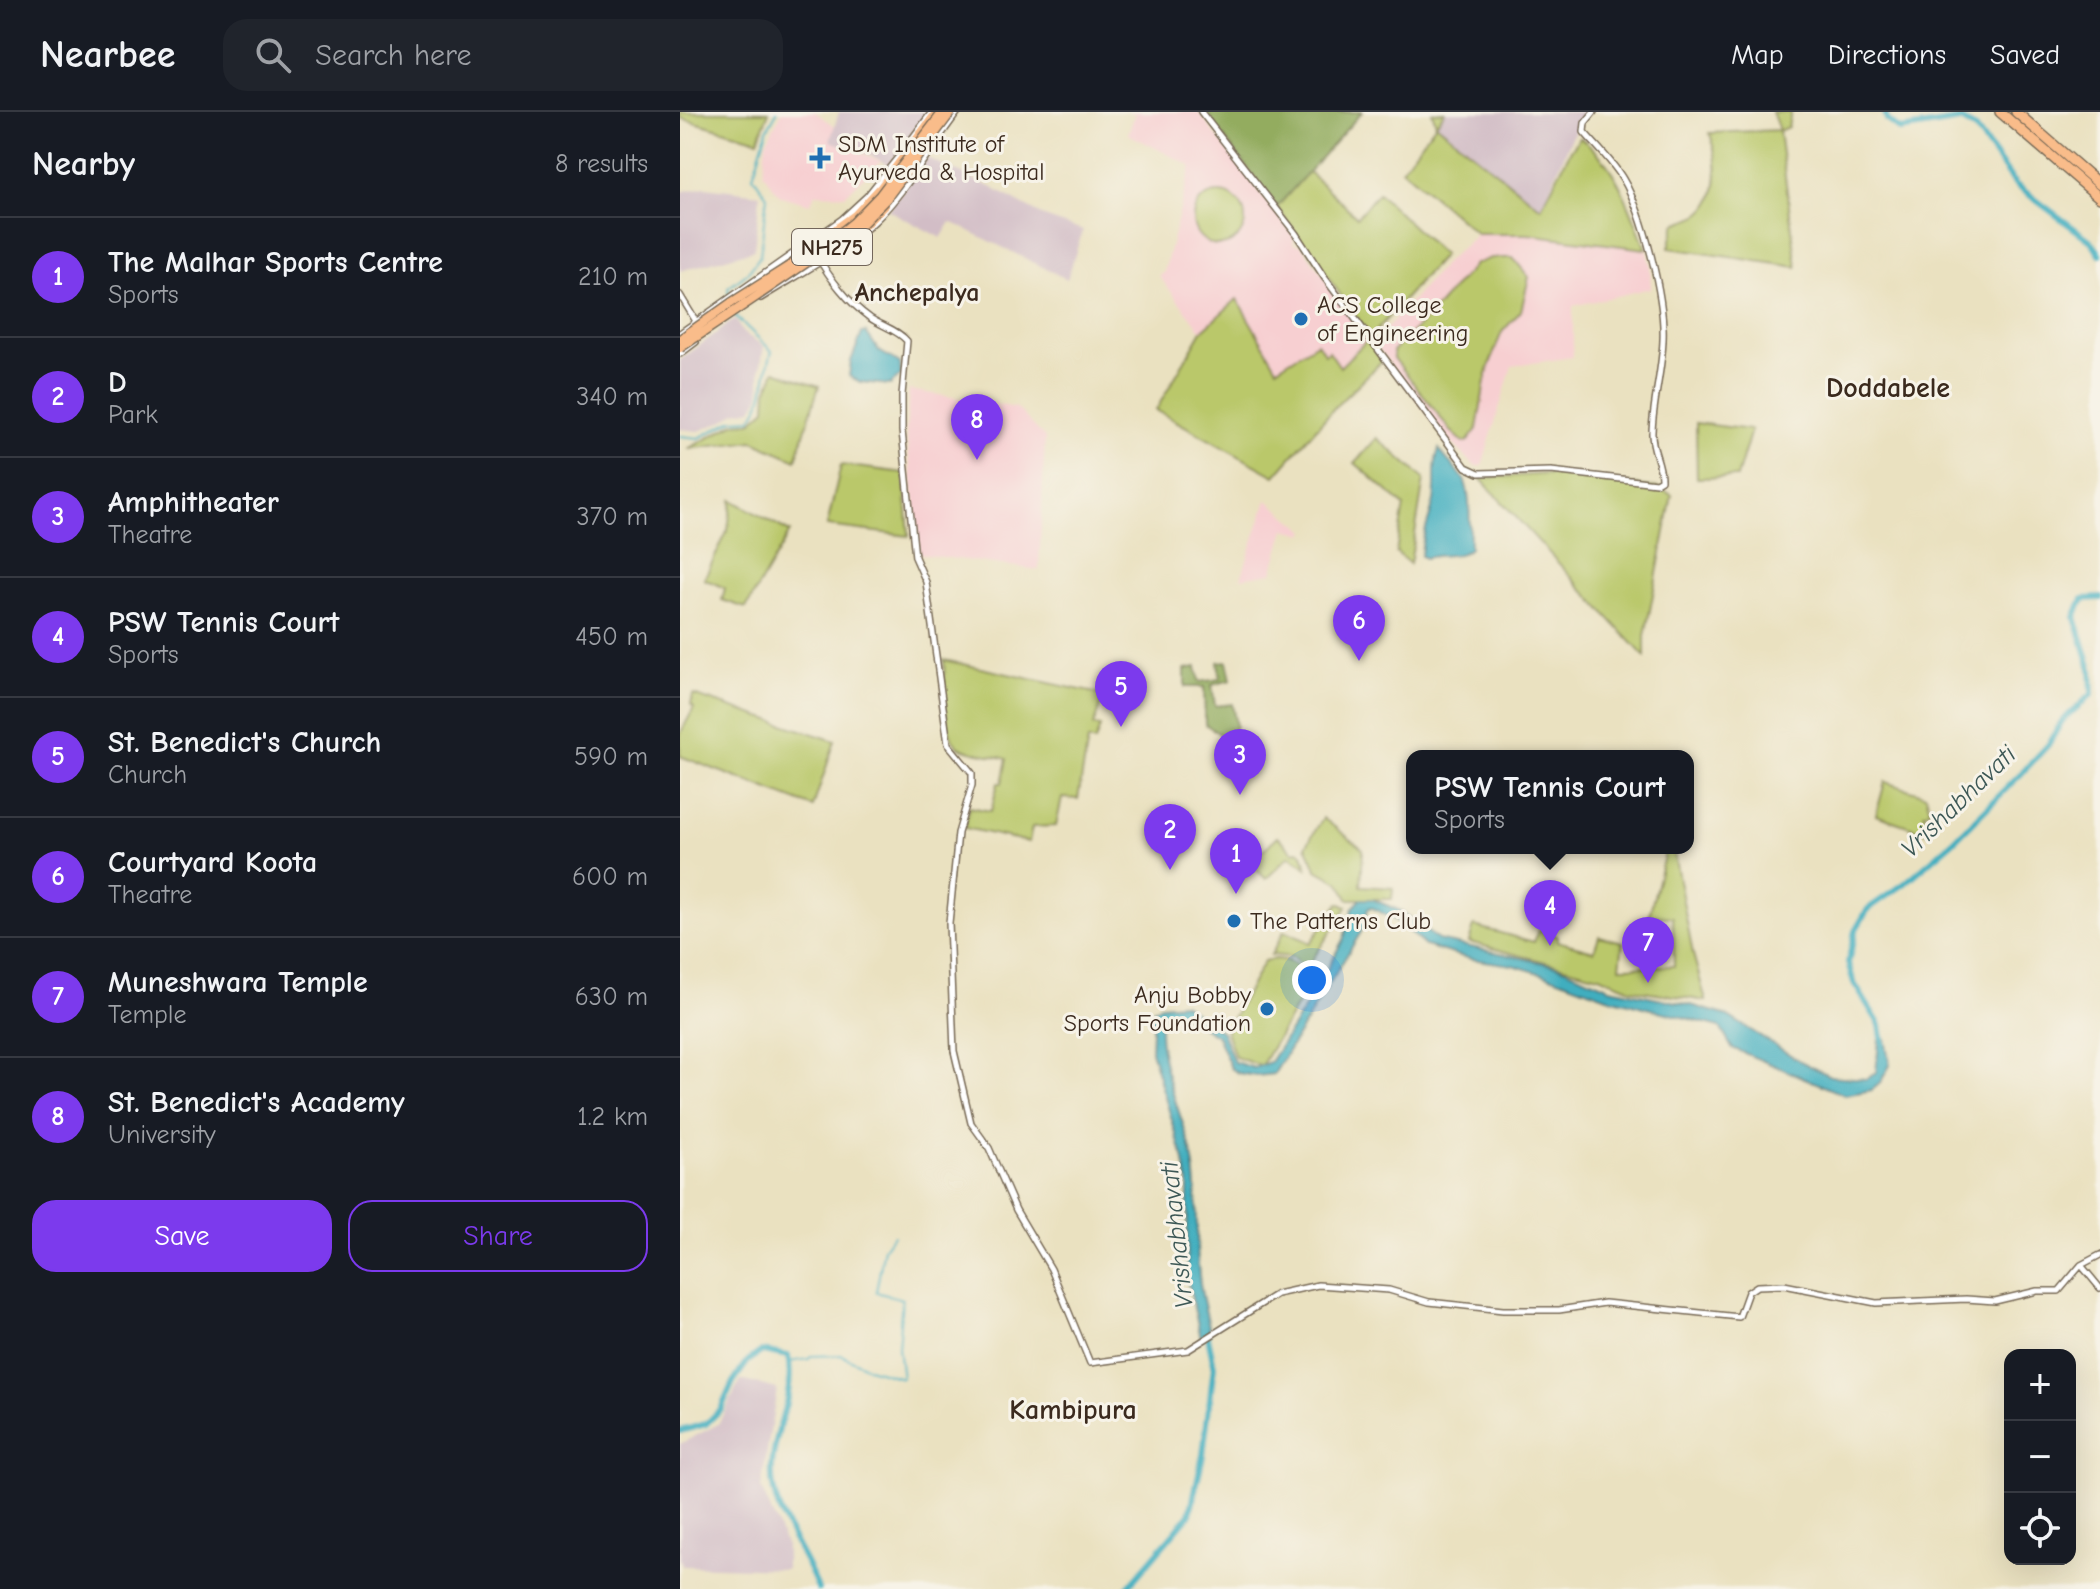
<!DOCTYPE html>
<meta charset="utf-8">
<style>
body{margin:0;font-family:"Comic Neue",sans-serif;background:#20242c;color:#f1f3f6}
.controls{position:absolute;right:24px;bottom:24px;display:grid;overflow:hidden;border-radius:16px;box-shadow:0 8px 32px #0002}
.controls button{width:72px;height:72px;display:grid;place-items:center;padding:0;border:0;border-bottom:2px solid #363941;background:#171b24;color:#f1f3f6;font:40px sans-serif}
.you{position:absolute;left:632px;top:868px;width:28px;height:28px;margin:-20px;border:6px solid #fff;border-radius:50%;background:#1a73e8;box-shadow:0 0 0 12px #1a73e833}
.badge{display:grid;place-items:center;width:52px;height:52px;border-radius:50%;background:#7c3aed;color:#fff;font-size:26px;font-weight:700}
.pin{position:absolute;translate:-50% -66px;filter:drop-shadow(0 2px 4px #0008)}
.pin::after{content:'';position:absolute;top:42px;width:28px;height:24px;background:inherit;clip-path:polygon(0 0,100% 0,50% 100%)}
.popup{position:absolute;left:726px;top:638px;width:288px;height:104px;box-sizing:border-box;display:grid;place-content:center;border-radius:16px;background:#171b24;filter:drop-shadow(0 2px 6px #0005);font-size:26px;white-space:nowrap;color:#9ea1a6}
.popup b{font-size:30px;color:#f1f3f6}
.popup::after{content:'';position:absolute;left:50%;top:100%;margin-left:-16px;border:16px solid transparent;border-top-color:#171b24}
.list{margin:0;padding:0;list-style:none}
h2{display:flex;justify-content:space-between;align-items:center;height:104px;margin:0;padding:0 32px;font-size:34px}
h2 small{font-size:26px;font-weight:400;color:#9ea1a6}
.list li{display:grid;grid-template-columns:52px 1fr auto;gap:24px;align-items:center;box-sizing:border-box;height:120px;padding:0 32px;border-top:2px solid #363941}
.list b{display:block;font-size:30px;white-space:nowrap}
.list p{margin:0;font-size:26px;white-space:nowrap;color:#9ea1a6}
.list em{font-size:26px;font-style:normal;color:#9ea1a6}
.actions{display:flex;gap:16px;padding:24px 32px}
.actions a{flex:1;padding:18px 0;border:2px solid #7c3aed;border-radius:24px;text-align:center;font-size:28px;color:#7c3aed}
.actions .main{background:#7c3aed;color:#fff}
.icon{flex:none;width:44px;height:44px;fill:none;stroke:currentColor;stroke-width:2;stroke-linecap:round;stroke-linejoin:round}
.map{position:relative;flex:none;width:1420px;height:1477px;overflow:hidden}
header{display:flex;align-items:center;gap:48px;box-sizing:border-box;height:112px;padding:0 40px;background:#171b24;border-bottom:2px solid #363941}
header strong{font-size:38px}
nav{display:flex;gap:44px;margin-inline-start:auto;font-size:28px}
.search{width:560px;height:72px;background:#20242c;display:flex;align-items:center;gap:20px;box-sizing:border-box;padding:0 28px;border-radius:24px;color:#9ea1a6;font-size:30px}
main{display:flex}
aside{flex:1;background:#171b24}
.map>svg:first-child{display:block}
.built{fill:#f7cfd1}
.industrial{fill:#d2bdc6}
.green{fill:#bac86a;stroke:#7a7944;stroke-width:2}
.forest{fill:#93ac5e;stroke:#676b3e;stroke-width:2}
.water{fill:#41aebf;stroke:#3e6c6e;stroke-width:2}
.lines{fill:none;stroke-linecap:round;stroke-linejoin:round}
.stream{stroke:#41aebf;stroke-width:2}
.river{stroke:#41aebf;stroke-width:6}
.tertiary-casing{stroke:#786a57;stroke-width:8}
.trunk-casing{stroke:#786a57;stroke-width:11}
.motorway-casing{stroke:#786a57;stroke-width:12}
.tertiary{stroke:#fff;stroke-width:5}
.trunk{stroke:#f9bc8a;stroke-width:8}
.motorway{stroke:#f9bc8a;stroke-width:9}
.trunk-bridge-casing{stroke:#786a57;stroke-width:11;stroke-linecap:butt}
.trunk-bridge{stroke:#f9bc8a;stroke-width:8}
.poi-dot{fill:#1f6fb2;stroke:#f7f3e8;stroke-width:3}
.labels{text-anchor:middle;stroke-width:6;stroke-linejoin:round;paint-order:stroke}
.shield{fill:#f7f3e8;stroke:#73665b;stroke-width:2}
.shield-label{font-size:22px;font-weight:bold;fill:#3b2a1e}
.poi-label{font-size:24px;fill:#3b2a1e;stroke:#f7f3e8;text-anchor:start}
.neighbourhood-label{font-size:26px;font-weight:bold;fill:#3b2a1e;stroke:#f7f3e8}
.water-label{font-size:26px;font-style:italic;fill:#3d5856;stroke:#f7f3e8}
.quarter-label{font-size:28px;font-weight:bold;fill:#3b2a1e;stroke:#f7f3e8}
</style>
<header>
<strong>Nearbee</strong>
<div class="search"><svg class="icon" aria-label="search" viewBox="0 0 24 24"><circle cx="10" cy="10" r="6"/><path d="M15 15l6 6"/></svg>Search here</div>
<nav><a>Map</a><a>Directions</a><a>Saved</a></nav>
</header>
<main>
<aside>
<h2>Nearby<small>8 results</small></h2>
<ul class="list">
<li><span class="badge">1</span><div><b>The Malhar Sports Centre</b><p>Sports</p></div><em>210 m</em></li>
<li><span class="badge">2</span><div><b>D</b><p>Park</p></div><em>340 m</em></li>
<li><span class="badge">3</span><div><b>Amphitheater</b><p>Theatre</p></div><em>370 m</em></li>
<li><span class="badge">4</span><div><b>PSW Tennis Court</b><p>Sports</p></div><em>450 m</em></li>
<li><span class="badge">5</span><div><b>St. Benedict's Church</b><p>Church</p></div><em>590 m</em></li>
<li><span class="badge">6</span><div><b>Courtyard Koota</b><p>Theatre</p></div><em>600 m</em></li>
<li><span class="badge">7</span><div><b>Muneshwara Temple</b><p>Temple</p></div><em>630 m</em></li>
<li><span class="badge">8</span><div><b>St. Benedict's Academy</b><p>University</p></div><em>1.2 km</em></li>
</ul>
<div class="actions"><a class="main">Save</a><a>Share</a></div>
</aside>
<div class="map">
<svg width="1420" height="1477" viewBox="0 0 1420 1477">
<rect width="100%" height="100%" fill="#f7f3e8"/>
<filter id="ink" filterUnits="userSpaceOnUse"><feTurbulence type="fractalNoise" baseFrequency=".0125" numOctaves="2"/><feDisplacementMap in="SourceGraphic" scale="16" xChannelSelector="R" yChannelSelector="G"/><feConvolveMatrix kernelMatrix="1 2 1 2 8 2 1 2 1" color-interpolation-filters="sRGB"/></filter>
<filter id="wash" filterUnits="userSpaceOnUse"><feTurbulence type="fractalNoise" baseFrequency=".006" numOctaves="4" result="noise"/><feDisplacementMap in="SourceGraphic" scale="32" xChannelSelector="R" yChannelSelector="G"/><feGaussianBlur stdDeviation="1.8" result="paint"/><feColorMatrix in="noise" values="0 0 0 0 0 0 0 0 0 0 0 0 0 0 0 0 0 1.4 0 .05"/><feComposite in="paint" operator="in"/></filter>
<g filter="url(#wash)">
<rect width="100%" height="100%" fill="#eae1c0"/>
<path class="built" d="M 102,0 L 135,0 L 155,14 L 151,29 L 201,49 L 165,83 L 135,82 L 130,92 L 100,84 L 83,61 L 86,30 Z
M 448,0 L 518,0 L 614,124 L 613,132 L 621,133 L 688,227 L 660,255 L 648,240 L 597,256 L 557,187 L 522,219 L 479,164 L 484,160 L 511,54 L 448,22 L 455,2 Z
M 797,122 L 847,122 L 966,137 L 970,151 L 971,176 L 893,194 L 893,245 L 832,254 L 802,354 L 795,354 L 760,319 L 694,230 L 769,147 Z
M 229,278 L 337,296 L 365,326 L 359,458 L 240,442 L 226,320 Z
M 587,388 L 626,419 L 624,422 L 605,417 L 592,461 L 561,466 Z"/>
<path class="industrial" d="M 159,0 L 249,0 L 209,53 L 191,43 L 150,29 Z
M 765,0 L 908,0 L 897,14 L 861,96 L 756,12 Z
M 247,46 L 311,75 L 367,106 L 403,118 L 387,167 L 271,110 L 261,126 L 208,98 Z
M 25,75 L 80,82 L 74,138 L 0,159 L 0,80 Z
M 55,207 L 63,221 L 84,234 L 80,258 L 80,283 L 72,297 L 56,300 L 43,309 L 19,319 L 0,317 L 0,248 Z
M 61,1268 L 97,1277 L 81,1376 L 106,1434 L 106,1457 L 2,1454 L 0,1446 L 0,1332 L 38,1312 Z"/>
<path class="green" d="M 0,0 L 89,0 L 78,28 L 0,6 Z
M 752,0 L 765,0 L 756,12 L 861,96 L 891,38 L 900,25 C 938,53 949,95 966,137 L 847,122 L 797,122 L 722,57 L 756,12 Z
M 1092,0 L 1111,0 L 1108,15 L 1099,19 L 1117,155 L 989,136 L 995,112 C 1003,109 1013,106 1020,102 C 1044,84 1037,45 1030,21 L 1099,18 Z
M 628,59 L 677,105 L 698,81 L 763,143 L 691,225 L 597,95 Z
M513 107a26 26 0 1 1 52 0a26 26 0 1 1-52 0Z
M 811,146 L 833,146 L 849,165 L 841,199 L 822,220 L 813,243 L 805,269 L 797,317 L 787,330 L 783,330 L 771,319 L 714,246 L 713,239 L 748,205 L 795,152 Z
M 557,187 L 597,256 L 637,231 L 645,242 L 649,239 L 660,255 L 688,227 L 702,249 L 654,296 L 595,364 L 476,298 L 522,219 Z
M 95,259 L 139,274 L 116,348 L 73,329 L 8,337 L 55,311 L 71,310 L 86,297 L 87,279 Z
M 1016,311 L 1071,318 L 1057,365 L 1017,366 Z
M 697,326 L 744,367 L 730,452 L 716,440 L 724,394 L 675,351 Z
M 161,353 L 224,361 L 229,424 L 147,414 Z
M 868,362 L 979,376 L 992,383 L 965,524 L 965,545 L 800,366 Z
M 52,388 L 110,420 L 66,496 L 42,488 L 45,476 L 24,467 L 48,418 Z
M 264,548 L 424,583 L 413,614 L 420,615 L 415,630 L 408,628 L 398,687 L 382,686 L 376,714 L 352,715 L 349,730 L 285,716 L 289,695 L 311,699 L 318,671 L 322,671 L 327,647 C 315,643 287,641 278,634 C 263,623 265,566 264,548 Z
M 13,583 L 155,629 L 133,695 L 0,644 L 0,622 L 14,596 L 11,593 Z
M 1205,670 L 1246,683 L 1250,698 L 1244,701 L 1248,721 L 1196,703 Z
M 643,706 L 683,737 L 681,774 L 713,776 L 712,787 L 668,787 L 660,771 L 637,758 L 626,734 Z
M 598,724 L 613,740 L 618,739 L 623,742 L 627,756 L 609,744 L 586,767 L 570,751 Z
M 986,736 L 993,736 L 1013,842 L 1026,889 L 951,877 L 919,864 L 789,830 L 794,814 L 854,830 L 859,818 L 877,824 L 877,829 L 914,839 L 919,824 L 943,830 L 940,855 L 994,854 L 993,805 L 969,804 Z
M 659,791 L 667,795 L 626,857 L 612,845 L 591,843 L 604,819 L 630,831 Z
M 595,847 C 613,847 624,857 628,875 L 581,954 L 555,945 L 546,919 L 584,849 Z"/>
<path class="forest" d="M 525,0 L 682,0 L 597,95 Z
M 547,549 L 551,568 L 532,573 L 535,594 L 552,592 L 556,614 L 552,621 L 544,625 L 525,612 L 524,575 L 505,575 L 505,557 L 516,555 L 519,570 L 540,567 L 538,550 Z"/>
<path class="water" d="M 186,220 L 199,239 L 220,251 L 221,263 L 210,273 L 180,270 L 169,264 L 171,249 L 182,221 Z
M 759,337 C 766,349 776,355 783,366 C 792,380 789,419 790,436 C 778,447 760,441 745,446 L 741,444 C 742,420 750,409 754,388 C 757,369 752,356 759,337 Z
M 681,787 L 692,787 L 721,799 L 758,828 L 878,854 L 930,876 L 1011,893 L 1048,904 L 1120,949 L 1150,964 L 1186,967 L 1196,961 L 1199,927 L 1205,927 L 1210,953 L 1200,971 L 1192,978 L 1165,983 L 1052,936 L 1040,915 L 930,886 L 873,865 L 832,853 L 791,847 L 745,834 L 717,809 L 691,795 L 688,797 L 681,820 L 594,962 L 577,964 L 558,961 L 551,956 L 537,924 L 502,902 L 484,901 C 469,926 501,1002 509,1031 C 522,1076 513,1125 520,1171 C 522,1187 527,1203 530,1219 L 521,1226 L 507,1166 L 508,1070 L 503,1045 L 471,939 L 473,898 L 481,893 L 503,891 L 542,920 L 554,950 L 574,956 L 590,950 L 630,888 L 664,826 L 673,796 Z"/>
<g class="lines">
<path class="stream" d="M 49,187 L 48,176 L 68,161 L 80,144 L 87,84 L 73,64 L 87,18 L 97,0
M 0,324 L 19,326 L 53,308 L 71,307 C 87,286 84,264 92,239 L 55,204
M 109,1250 L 129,1247 L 131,1244 L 161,1243 L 188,1256 L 222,1266 L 218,1236 L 222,1187 L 196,1180 L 204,1136 L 213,1123"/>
<path class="river" d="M 1205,0 L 1207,8 L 1220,18 L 1281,8 L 1296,17 L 1336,73 L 1411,129 L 1420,142
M 1203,932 L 1200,913 L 1174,871 L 1168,851 L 1175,819 L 1188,797 L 1224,772 L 1273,730 L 1340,663 L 1368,633 L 1382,609 L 1412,582 L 1411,557 L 1395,505 L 1403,487 L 1420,486
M 0,1319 L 26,1312 L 41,1297 L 53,1270 L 68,1249 L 82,1239 L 108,1244 C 116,1285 94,1316 92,1355 C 89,1400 124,1437 138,1477
M 446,1477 L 510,1402 L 523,1343 L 534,1254 L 527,1220"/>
</g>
</g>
<g filter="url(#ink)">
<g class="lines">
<defs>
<path id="tertiary" d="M 521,0 L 616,122 L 644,165 L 786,355 L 799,361 L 871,359 L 976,371 L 981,368 C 982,352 971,337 972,320 C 973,289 982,259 983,228 C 985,187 964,103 943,67 C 932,49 918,36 904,20 L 905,11 L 914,0
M 231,28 L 252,0
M 137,143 C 149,166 169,191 190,206 C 202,214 218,218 227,229 L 222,283 L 222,319 L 235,445 L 246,470 L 268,632 L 292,661 L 292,673 L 278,721 L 269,811 L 274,939 L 291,1011 L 309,1036 L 336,1098 L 371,1157 L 410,1251 L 508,1238 L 597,1182 L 638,1173 L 709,1178 L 749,1190 L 823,1198 L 879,1198 L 925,1191 L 1059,1205 L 1068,1180 L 1077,1174 L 1104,1173 L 1196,1191 L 1286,1187 L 1315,1189 L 1357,1179 L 1379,1179 L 1401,1153 L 1420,1143
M 0,183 L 17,211
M 81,186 C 119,162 162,140 195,109 C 227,78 250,36 278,0
M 0,221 L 162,107 L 187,84 L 223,39
M 0,242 L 16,230
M 1401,1153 L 1420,1176"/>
<path id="trunk" d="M 183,115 L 204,94
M 124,140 L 175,103 L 201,75 L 257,0"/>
<path id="motorway" d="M 1320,0 L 1420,86
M 1336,0 L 1420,73"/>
</defs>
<use href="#tertiary" class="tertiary-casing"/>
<use href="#trunk" class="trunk-casing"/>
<use href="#motorway" class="motorway-casing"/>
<use href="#tertiary" class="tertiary"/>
<use href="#trunk" class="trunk"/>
<use href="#motorway" class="motorway"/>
<defs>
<path id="trunk-bridge" d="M 0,227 L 51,191 L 155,125 L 173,111 L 200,83 L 263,0
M 0,236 L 178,116 L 206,87 L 271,0"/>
</defs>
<use href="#trunk-bridge" class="trunk-bridge-casing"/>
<use href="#trunk-bridge" class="trunk-bridge"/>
</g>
</g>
<g class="poi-dot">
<path d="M136 34h8v8h8v8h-8v8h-8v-8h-8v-8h8z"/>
<circle cx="621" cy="207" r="8"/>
<circle cx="554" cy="809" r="8"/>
<circle cx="587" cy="897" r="8"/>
</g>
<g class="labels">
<rect class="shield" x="112" y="117" width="80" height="36" rx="6"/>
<g class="shield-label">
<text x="152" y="143">NH275</text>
</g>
<g class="poi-label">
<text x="158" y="40">SDM Institute of<tspan x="158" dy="28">Ayurveda &amp; Hospital</tspan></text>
<text x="637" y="201">ACS College<tspan x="637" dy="28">of Engineering</tspan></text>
<text x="570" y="817">The Patterns Club</text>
<text x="571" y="891" text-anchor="end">Anju Bobby<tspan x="571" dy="28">Sports Foundation</tspan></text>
</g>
<g class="neighbourhood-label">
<text x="237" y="189">Anchepalya</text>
</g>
<g class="water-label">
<text transform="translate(1278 689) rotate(-44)" y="9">Vrishabhavati</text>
<text transform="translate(496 1123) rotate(-96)" y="9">Vrishabhavati</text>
</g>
<g class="quarter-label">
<text x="1208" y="285">Doddabele</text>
<text x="393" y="1307">Kambipura</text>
</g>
</g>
</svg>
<div class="controls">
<button>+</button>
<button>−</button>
<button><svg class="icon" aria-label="locate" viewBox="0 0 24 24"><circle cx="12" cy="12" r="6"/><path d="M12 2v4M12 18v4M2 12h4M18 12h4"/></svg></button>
</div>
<div class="you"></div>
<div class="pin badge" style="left:556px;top:782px">1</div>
<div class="pin badge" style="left:490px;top:758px">2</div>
<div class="pin badge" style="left:560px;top:683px">3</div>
<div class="pin badge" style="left:870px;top:834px">4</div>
<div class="popup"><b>PSW Tennis Court</b>Sports</div>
<div class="pin badge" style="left:441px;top:615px">5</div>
<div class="pin badge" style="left:679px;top:549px">6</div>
<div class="pin badge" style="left:968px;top:871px">7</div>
<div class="pin badge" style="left:297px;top:348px">8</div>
</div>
</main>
